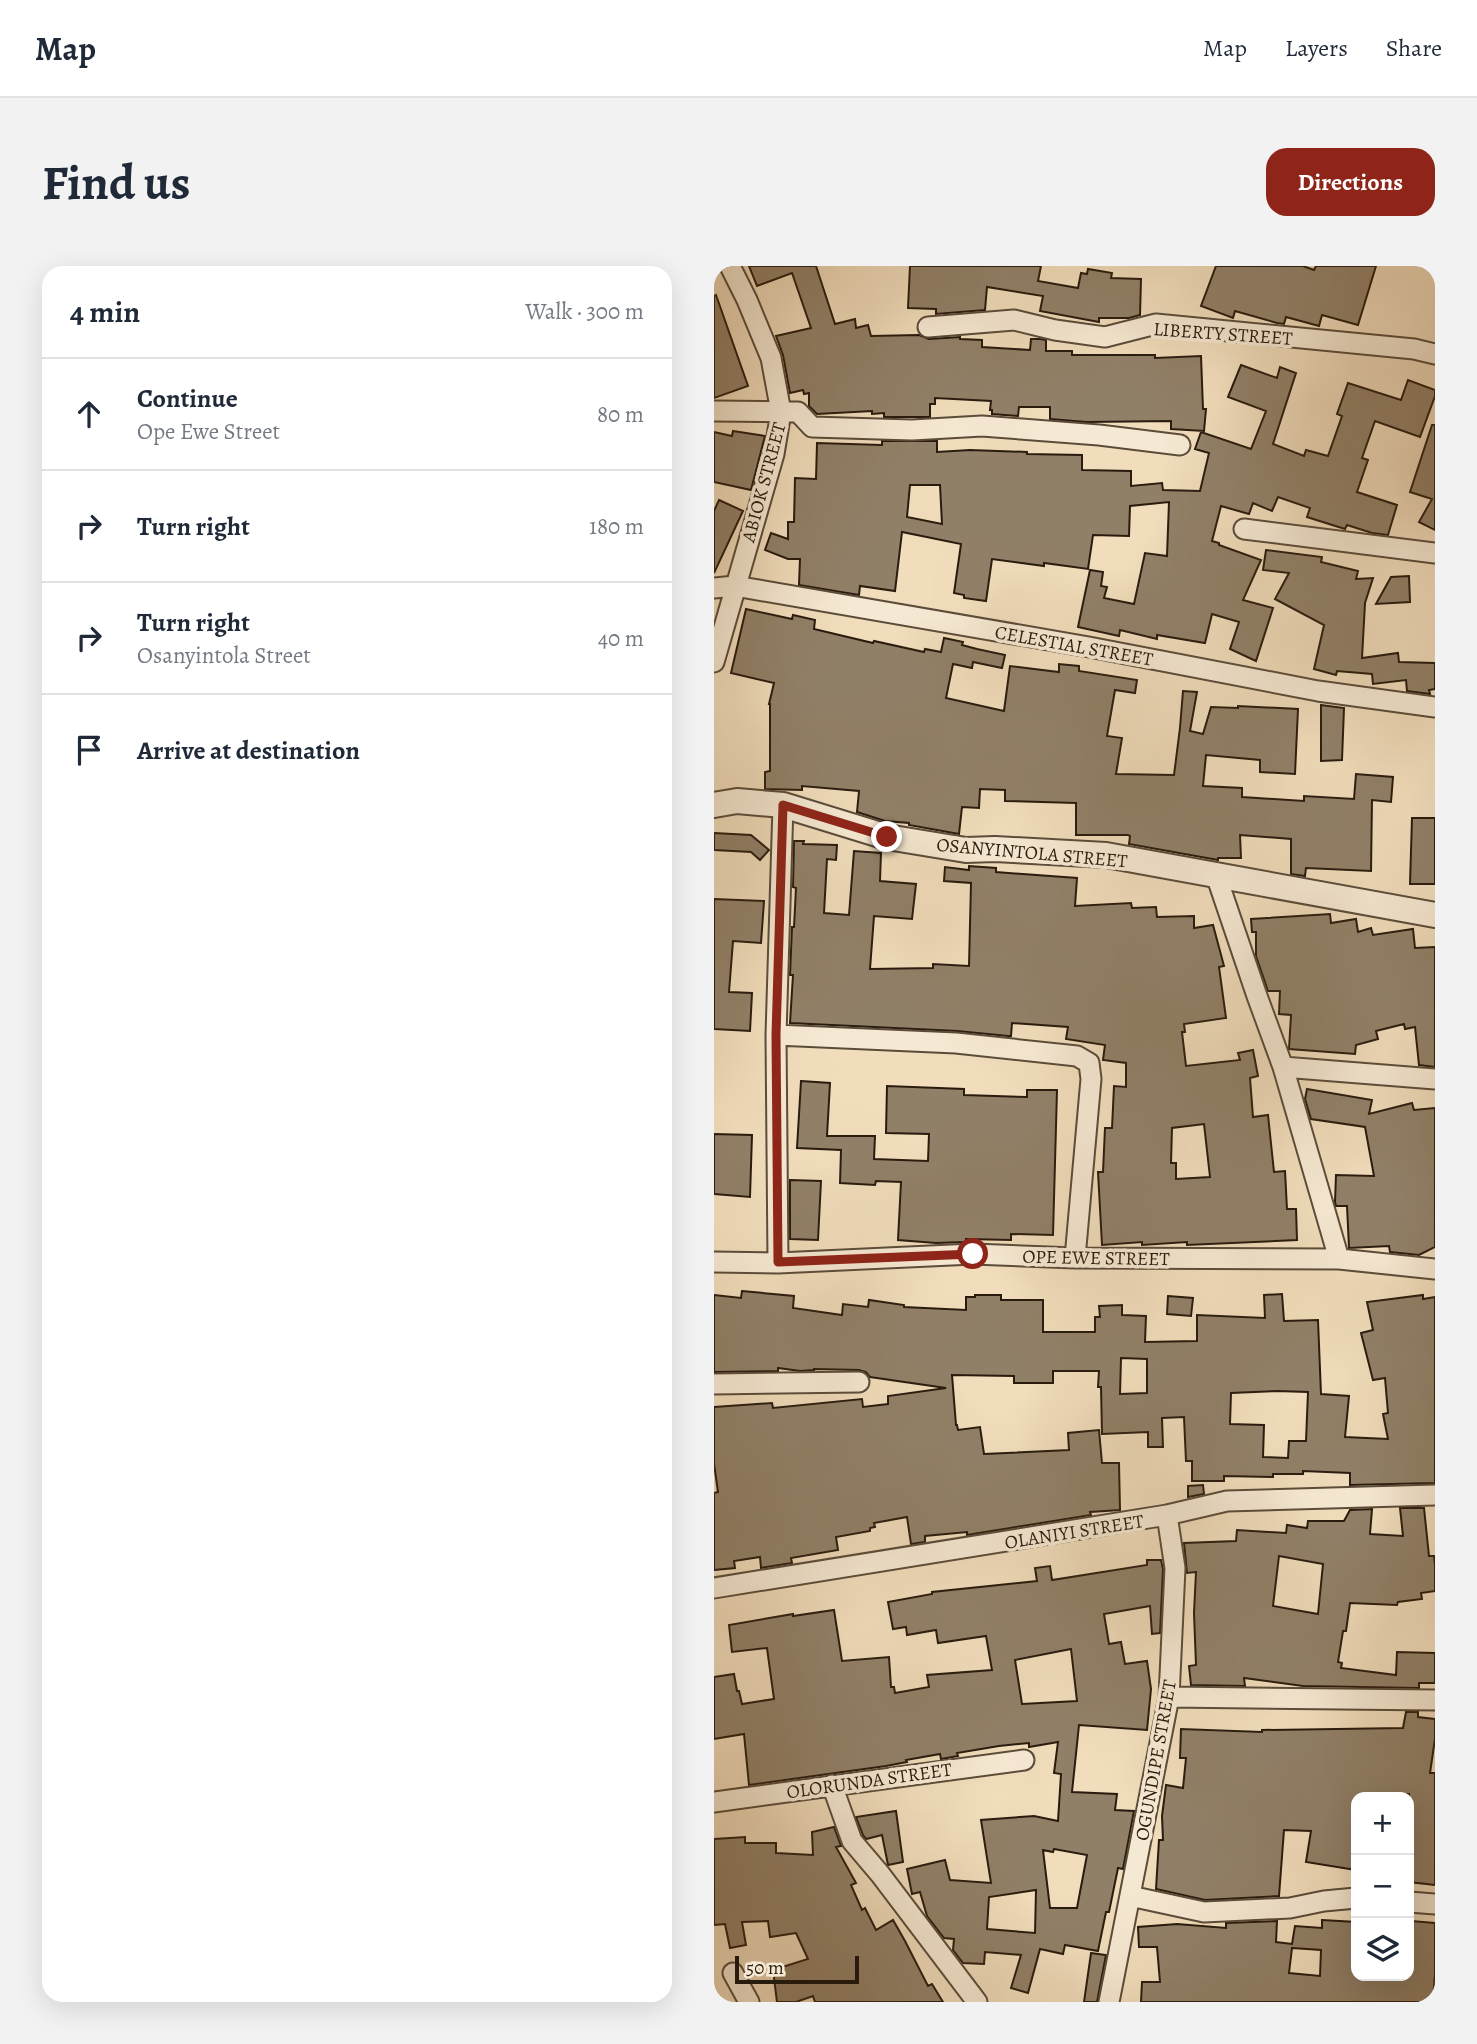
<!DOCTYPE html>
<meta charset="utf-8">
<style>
body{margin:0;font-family:Alegreya,serif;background:#f2f2f3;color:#1f2937}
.controls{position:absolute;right:21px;bottom:21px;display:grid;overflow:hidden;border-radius:14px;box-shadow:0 7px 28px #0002}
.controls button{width:63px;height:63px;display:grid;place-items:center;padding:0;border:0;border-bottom:2px solid #e0e1e3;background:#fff;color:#1f2937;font:35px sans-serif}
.scale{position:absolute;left:21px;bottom:18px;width:124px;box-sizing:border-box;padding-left:7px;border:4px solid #291b0e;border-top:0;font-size:19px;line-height:24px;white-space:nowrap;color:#291b0e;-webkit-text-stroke:5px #f6e9d3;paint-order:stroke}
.stop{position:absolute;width:21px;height:21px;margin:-16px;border:5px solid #8f2418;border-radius:50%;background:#fff}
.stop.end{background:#8f2418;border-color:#fff;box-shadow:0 2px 7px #0008}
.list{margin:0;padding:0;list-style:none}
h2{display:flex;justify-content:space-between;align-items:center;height:91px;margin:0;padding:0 28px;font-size:30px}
h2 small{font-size:23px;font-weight:400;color:#747a83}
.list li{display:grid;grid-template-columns:46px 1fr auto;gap:21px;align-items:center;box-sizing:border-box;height:112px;padding:0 28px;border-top:2px solid #e0e1e3}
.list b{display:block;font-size:26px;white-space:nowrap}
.list p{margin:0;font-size:23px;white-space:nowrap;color:#747a83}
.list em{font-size:23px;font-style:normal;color:#747a83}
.icon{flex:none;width:38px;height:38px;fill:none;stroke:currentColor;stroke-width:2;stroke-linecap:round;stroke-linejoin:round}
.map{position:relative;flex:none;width:721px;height:1736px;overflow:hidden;border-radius:21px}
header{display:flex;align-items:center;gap:42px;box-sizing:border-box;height:98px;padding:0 35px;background:#fff;border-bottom:2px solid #e0e1e3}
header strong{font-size:33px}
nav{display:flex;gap:38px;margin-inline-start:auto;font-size:24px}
.intro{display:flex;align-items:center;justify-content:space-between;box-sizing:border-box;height:168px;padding:0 42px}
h1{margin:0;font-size:49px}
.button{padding:18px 32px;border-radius:21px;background:#8f2418;color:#fff;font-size:24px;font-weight:700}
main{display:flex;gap:42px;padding:0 42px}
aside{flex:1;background:#fff;border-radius:21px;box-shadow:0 7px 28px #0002}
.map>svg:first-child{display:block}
.building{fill:#918068;stroke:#291b0e;stroke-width:2;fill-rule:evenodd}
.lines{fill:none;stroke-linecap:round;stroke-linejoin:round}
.minor-casing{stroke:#5b4c3a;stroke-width:23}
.tertiary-casing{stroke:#5b4c3a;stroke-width:28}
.minor{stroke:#f6e9d3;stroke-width:19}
.tertiary{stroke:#f6e9d3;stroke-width:24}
.route{stroke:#8f2418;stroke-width:9}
.labels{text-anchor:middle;stroke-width:7;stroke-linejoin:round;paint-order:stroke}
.street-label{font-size:19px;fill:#291b0e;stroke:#f6e9d3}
</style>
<header>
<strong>Map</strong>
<nav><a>Map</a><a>Layers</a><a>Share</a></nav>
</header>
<div class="intro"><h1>Find us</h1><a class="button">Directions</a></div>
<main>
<aside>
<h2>4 min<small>Walk · 300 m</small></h2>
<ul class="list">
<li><svg class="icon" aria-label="ahead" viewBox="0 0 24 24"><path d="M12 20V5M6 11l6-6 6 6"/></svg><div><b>Continue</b><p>Ope Ewe Street</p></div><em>80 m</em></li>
<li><svg class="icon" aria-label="right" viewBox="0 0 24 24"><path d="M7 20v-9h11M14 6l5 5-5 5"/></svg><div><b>Turn right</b></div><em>180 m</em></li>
<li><svg class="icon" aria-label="right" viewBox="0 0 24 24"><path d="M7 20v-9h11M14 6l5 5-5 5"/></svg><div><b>Turn right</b><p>Osanyintola Street</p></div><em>40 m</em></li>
<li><svg class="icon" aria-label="arrive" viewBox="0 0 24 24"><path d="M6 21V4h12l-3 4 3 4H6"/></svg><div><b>Arrive at destination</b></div></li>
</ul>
</aside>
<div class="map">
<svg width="721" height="1736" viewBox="0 0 721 1736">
<rect width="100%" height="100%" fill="#f1ddbc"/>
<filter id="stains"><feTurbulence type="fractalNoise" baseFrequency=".00286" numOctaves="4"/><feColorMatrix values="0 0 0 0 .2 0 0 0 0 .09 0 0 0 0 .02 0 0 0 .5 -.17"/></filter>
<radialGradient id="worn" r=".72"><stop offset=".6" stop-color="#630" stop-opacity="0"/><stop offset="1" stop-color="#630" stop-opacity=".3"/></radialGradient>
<path class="building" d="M 35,0 L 102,0 L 121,58 L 141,53 L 142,62 L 154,59 L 157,70 L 205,69 L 215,73 L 246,71 L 246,73 L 268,74 L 268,81 L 316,84 L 317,73 L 326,73 L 332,74 L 332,85 L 358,85 L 358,89 L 441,89 L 441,92 L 487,90 L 489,143 L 492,143 L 490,165 L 457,163 L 457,155 L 372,156 L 336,153 L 336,141 L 305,141 L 304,150 L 278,148 L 278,144 L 276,144 L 277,135 L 221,132 L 221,138 L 216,138 L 216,151 L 170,151 L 170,147 L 158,148 L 158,145 L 103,148 L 95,140 L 95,127 L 90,128 L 89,124 L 76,127 L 69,89 L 62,70 L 97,62 L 78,7 L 43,20 Z
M 196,0 L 327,0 L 324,15 L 364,22 L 367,7 L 373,8 L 374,3 L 398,7 L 397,12 L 427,13 L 426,49 L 415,52 L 385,52 L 385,56 L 326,45 L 329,30 L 273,21 L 271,44 L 222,48 L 222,43 L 194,42 Z
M 502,0 L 589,0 L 600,4 L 602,0 L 662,0 L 644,59 L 608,49 L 605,60 L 572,51 L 570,58 L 563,57 L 521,45 L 519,52 L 487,40 Z
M 2,29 L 34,120 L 0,132 L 0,30 Z
M 527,99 L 563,112 L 566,101 L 582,107 L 559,178 L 590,190 L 592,184 L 614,190 L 628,150 L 623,148 L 634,117 L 687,134 L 694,114 L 721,124 L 721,130 L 706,171 L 661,155 L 648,192 L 654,194 L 643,226 L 683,239 L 674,269 L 658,267 L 633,259 L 631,263 L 593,251 L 596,242 L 564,231 L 558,245 L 539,237 L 535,248 L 507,240 L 498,275 L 505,277 L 505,279 L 547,294 L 529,334 L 559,342 L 542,395 L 516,383 L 525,356 L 498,348 L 491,377 L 443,369 L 443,373 L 406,364 L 405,370 L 364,361 L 376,304 L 389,306 L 387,320 L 393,321 L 390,332 L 420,338 L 431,287 L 453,290 L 455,236 L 416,240 L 415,270 L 379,269 L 374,303 L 330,297 L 330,300 L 278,293 L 272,335 L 250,332 L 250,329 L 240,327 L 247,278 L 188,266 L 181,325 L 146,320 L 145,329 L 85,319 L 86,293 L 74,293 L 51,284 L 57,267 L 74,273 L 74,256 L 80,256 L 81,212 L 102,213 L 103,177 L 168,179 L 168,175 L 223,175 L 223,186 L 256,184 L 313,186 L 313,188 L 368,189 L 368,204 L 417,205 L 417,220 L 448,217 L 449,224 L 486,225 L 495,187 L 481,183 L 487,166 L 537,183 L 552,145 L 514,131 ZM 196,219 L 226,219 L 228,258 L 193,251 Z
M 718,159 L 721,159 L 721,264 L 705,256 L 718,233 L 696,226 Z
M 19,165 L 51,170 L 37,224 L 0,216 L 0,166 L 18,170 Z
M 5,234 L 29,245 L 0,307 L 0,245 Z
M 552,284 L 608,291 L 607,296 L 644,305 L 642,313 L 659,312 L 651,337 L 648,392 L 684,387 L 685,396 L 721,397 L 721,423 L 715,424 L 716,428 L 693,425 L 692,414 L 659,418 L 658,408 L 623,405 L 622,409 L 600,403 L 610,359 L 561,333 L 575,307 L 549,304 Z
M 695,310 L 696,336 L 662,338 L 677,311 Z
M 32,343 L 78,353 L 79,349 L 101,354 L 100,363 L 159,377 L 160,375 L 210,386 L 211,383 L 227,386 L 230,372 L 249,376 L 248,379 L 263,383 L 291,389 L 288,402 L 259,396 L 258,402 L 239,398 L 232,432 L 290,445 L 296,400 L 345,406 L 345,398 L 365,400 L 365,405 L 423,414 L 421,427 L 401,424 L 393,470 L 408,472 L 402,508 L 460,509 L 466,462 L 469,425 L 483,426 L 476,465 L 489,468 L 497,441 L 524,442 L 524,440 L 584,443 L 581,508 L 546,506 L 546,494 L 492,489 L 489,520 L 528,522 L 528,531 L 590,535 L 590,530 L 640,533 L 642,508 L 679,511 L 677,536 L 658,534 L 657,605 L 592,602 L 591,610 L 577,608 L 577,573 L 526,569 L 527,592 L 504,592 L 504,594 L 415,578 L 416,570 L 414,569 L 362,569 L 362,537 L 291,535 L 291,524 L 266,523 L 265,542 L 248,541 L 245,568 L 195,559 L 195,557 L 171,555 L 143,546 L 145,525 L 88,520 L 88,524 L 51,523 L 51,506 L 56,505 L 56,438 L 55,438 L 60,417 L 17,407 Z
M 607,439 L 630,442 L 628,494 L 607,495 Z
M 698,552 L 721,552 L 721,618 L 696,618 Z
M 0,567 L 37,569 L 55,584 L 46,594 L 37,586 L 0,584 Z
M 80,575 L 90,575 L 89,578 L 123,579 L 122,594 L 113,593 L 110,647 L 135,649 L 140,585 L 167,587 L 166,615 L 202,618 L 198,653 L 160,650 L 156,703 L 219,702 L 219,698 L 255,700 L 257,617 L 230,615 L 231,601 L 255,604 L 255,600 L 282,602 L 282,606 L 363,612 L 361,640 L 417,637 L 418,642 L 442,641 L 443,651 L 480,650 L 480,662 L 499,659 L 510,700 L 505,701 L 512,752 L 470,758 L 471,766 L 468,766 L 472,800 L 526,794 L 524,787 L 539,784 L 544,810 L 536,812 L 539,851 L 554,849 L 560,906 L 571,905 L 573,943 L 582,943 L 583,974 L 473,979 L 473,976 L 428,979 L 428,976 L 388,979 L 384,906 L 389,906 L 391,862 L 398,862 L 400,820 L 412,821 L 412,797 L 389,794 L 391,779 L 352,773 L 354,761 L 298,757 L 297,770 L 294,770 L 243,765 L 76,757 L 79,709 L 76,709 L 78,661 L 80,661 L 82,622 L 79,621 ZM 490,858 L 496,911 L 462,913 L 462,897 L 457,897 L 458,862 Z
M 0,633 L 50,635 L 47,677 L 19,675 L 15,726 L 38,727 L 36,765 L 0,763 Z
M 616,648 L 617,657 L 642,653 L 644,666 L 657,662 L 659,669 L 699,663 L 701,682 L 721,681 L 721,801 L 705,799 L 701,761 L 691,763 L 690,758 L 662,765 L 664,773 L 642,779 L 641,788 L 575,783 L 577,749 L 565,748 L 566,725 L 554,725 L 542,690 L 542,666 L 538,666 L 537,653 Z
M 87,815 L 116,817 L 113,870 L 161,870 L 160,893 L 214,895 L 215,868 L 172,867 L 173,820 L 250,823 L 250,829 L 313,831 L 313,824 L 343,824 L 339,969 L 297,968 L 297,974 L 252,973 L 252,976 L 222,977 L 184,974 L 187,916 L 162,915 L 161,919 L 126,917 L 127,884 L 83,882 Z
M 593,823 L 658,834 L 655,848 L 698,837 L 700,844 L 721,842 L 721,981 L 705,989 L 676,986 L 675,980 L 635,982 L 633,940 L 622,940 L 621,936 L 622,909 L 660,910 L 651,861 L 597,853 L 591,833 Z
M 0,868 L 38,869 L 36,931 L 0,928 Z
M 76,914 L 107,915 L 104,974 L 76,973 Z
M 28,1025 L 80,1030 L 79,1042 L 128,1049 L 129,1038 L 154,1041 L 155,1034 L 190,1039 L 190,1041 L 252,1044 L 252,1031 L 261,1031 L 261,1029 L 287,1029 L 287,1034 L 329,1034 L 329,1066 L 381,1066 L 381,1051 L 386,1051 L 385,1040 L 408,1039 L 408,1049 L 432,1050 L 431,1076 L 483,1075 L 483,1049 L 551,1052 L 550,1029 L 568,1028 L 570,1055 L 604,1054 L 607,1128 L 635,1130 L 631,1171 L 674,1173 L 669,1148 L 674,1147 L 671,1112 L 659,1114 L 647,1067 L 659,1064 L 653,1036 L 709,1029 L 709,1033 L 721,1031 L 721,1217 L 636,1219 L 636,1207 L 589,1205 L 589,1208 L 559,1208 L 559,1211 L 510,1210 L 510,1215 L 478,1215 L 478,1195 L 472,1195 L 470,1151 L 448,1152 L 449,1181 L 434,1181 L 434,1166 L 388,1168 L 387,1121 L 384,1121 L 385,1105 L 339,1105 L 339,1117 L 300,1117 L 300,1110 L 238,1109 L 242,1159 L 243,1159 L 244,1164 L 266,1161 L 270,1188 L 355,1184 L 354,1167 L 385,1164 L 388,1197 L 405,1197 L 406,1244 L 376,1246 L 377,1249 L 253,1269 L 253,1266 L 211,1270 L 211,1276 L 197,1278 L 193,1251 L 160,1257 L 161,1261 L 156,1262 L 156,1265 L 122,1271 L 124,1284 L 77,1292 L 78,1297 L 47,1302 L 46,1291 L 20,1295 L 21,1302 L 0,1304 L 0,1227 L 4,1226 L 0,1198 L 0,1141 L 58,1137 L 59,1142 L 148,1133 L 149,1141 L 174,1138 L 174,1130 L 232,1122 L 156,1111 L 152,1106 L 145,1104 L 100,1103 L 100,1104 L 86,1105 L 64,1102 L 64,1105 L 0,1106 L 0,1029 L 27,1032 ZM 407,1092 L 433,1093 L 433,1127 L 406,1128 ZM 563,1125 L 594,1126 L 592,1175 L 575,1175 L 574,1192 L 549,1191 L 550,1159 L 516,1158 L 517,1127 Z
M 454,1030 L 479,1032 L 477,1050 L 453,1048 Z
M 489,1219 L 490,1228 L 474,1231 L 474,1220 Z
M 686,1242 L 710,1242 L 715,1290 L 720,1290 L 721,1299 L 721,1325 L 707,1327 L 708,1333 L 684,1336 L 683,1339 L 636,1337 L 632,1365 L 629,1365 L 624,1396 L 628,1397 L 627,1402 L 682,1409 L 683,1386 L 721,1387 L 721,1417 L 705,1417 L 705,1422 L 589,1420 L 530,1412 L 531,1420 L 477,1419 L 475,1400 L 482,1399 L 480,1347 L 482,1306 L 473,1307 L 470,1277 L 522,1275 L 523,1264 L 572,1267 L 573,1259 L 593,1262 L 594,1255 L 630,1255 L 636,1244 L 658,1243 L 656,1268 L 689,1270 ZM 565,1290 L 609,1298 L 604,1348 L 559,1340 Z
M 433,1294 L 447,1294 L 449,1303 L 446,1367 L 438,1368 L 436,1340 L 390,1348 L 395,1378 L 407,1376 L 411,1398 L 433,1395 L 437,1423 L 433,1464 L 365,1459 L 358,1526 L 403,1528 L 401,1544 L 420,1545 L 409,1603 L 404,1602 L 395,1646 L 392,1646 L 384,1685 L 351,1679 L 349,1688 L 326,1683 L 314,1727 L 297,1722 L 307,1689 L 271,1686 L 270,1698 L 249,1697 L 239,1684 L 240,1673 L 230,1672 L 213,1650 L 206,1626 L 198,1628 L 193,1603 L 231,1594 L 236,1614 L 277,1617 L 267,1554 L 320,1550 L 344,1555 L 347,1508 L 340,1507 L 344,1476 L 315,1481 L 315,1477 L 285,1480 L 243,1487 L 244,1490 L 227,1493 L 226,1488 L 192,1494 L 193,1496 L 172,1500 L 35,1519 L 30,1468 L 0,1473 L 0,1411 L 20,1408 L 23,1425 L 25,1425 L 28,1438 L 60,1433 L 53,1382 L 18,1386 L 15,1359 L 79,1348 L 79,1350 L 120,1344 L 128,1395 L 175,1391 L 177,1421 L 180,1421 L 181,1427 L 215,1421 L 213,1409 L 278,1404 L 272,1370 L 224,1377 L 222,1364 L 193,1369 L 192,1361 L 179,1363 L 174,1336 L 218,1328 L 218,1326 L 323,1315 L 321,1302 L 336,1300 L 338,1314 L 433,1299 ZM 357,1383 L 363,1435 L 308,1438 L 301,1394 ZM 340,1583 L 373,1589 L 363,1642 L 336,1642 L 329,1584 L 339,1586 ZM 322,1624 L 321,1667 L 273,1663 L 275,1631 Z
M 692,1446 L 704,1446 L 704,1451 L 721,1453 L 721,1473 L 716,1507 L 721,1507 L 721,1619 L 695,1616 L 695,1528 L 642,1531 L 642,1604 L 592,1596 L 597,1565 L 570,1564 L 565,1630 L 491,1634 L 442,1623 L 445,1574 L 449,1574 L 448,1550 L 452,1519 L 469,1522 L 472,1492 L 466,1492 L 467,1463 L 548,1466 L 548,1464 L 689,1462 Z
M 182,1545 L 189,1596 L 174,1599 L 168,1569 L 152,1573 L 149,1569 L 142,1551 Z
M 120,1561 L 127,1580 L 122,1581 L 142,1617 L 137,1619 L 148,1644 L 151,1642 L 162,1664 L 179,1654 L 191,1675 L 214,1720 L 218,1718 L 229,1736 L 101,1736 L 99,1730 L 82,1736 L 63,1736 L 59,1704 L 94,1693 L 82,1667 L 56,1671 L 54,1655 L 28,1656 L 32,1679 L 16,1682 L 11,1658 L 0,1659 L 0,1573 L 31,1571 L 31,1577 L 62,1577 L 62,1587 L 99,1589 L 98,1566 Z
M 608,1654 L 642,1656 L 642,1710 L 695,1710 L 698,1655 L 721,1657 L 721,1708 L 719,1736 L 427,1736 L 428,1716 L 446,1716 L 443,1681 L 425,1681 L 424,1661 L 463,1658 L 512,1662 L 512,1657 L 563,1655 L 562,1676 L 578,1678 L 581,1660 L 608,1662 ZM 578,1682 L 607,1684 L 606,1710 L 575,1707 Z
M 377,1687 L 392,1689 L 383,1736 L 370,1736 Z"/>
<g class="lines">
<defs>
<path id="minor" d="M 214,61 L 300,54 L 341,64 L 391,71 L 442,58 L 700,83 L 721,88
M 0,145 L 84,146 L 98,161 L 198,164 L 268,160 L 385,169 L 466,179
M 530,263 L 721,287
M 0,322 L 21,320 L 375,381 L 604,425 L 721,441
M 0,396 L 60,188 L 67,146 L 57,92 L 33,34 L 16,0
M 502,609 L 543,730 L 569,801 L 625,993
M 62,769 L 242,777 L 363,790 L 375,797 L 377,813 L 361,992
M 569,801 L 721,813
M 0,996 L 64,997 L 259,988 L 361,992 L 625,993 L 721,1003
M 64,997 L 62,769 L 69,539
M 0,1118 L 145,1116
M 0,1322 L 453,1249 L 513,1235 L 721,1229
M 455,1431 L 721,1434
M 118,1519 L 138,1575 L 166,1608 L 263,1736
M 0,1536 L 310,1494
M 416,1630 L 490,1646 L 576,1642 L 610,1635 L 642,1632
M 695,1636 L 721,1638
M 19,1707 L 35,1736
M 395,1736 L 455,1431 L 461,1302 L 453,1249"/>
<path id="tertiary" d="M 0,539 L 23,535 L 69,539 L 173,571 L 252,584 L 281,583 L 392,589 L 721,649"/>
</defs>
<use href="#minor" class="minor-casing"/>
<use href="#tertiary" class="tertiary-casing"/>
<use href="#minor" class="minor"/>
<use href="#tertiary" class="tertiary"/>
</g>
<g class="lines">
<path class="route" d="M 173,571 L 69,539 L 62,769 L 64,996 L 259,988"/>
</g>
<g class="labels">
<g class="street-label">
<text transform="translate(509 67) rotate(4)" y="7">LIBERTY STREET</text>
<text transform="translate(49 216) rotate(-75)" y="7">ABIOK STREET</text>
<text transform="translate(360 379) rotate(10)" y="7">CELESTIAL STREET</text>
<text transform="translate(318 586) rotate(5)" y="7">OSANYINTOLA STREET</text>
<text transform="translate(382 991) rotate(1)" y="7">OPE EWE STREET</text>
<text transform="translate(360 1265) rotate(-9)" y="7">OLANIYI STREET</text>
<text transform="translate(441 1494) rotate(-80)" y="7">OGUNDIPE STREET</text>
<text transform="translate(155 1514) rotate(-8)" y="7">OLORUNDA STREET</text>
</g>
</g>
<rect width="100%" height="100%" filter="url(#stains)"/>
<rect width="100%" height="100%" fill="url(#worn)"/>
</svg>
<div class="controls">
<button>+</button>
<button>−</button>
<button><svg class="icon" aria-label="layers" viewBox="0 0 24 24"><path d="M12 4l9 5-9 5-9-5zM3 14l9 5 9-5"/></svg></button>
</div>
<div class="scale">50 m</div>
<div class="stop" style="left:259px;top:988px"></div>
<div class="stop end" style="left:173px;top:571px"></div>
</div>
</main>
